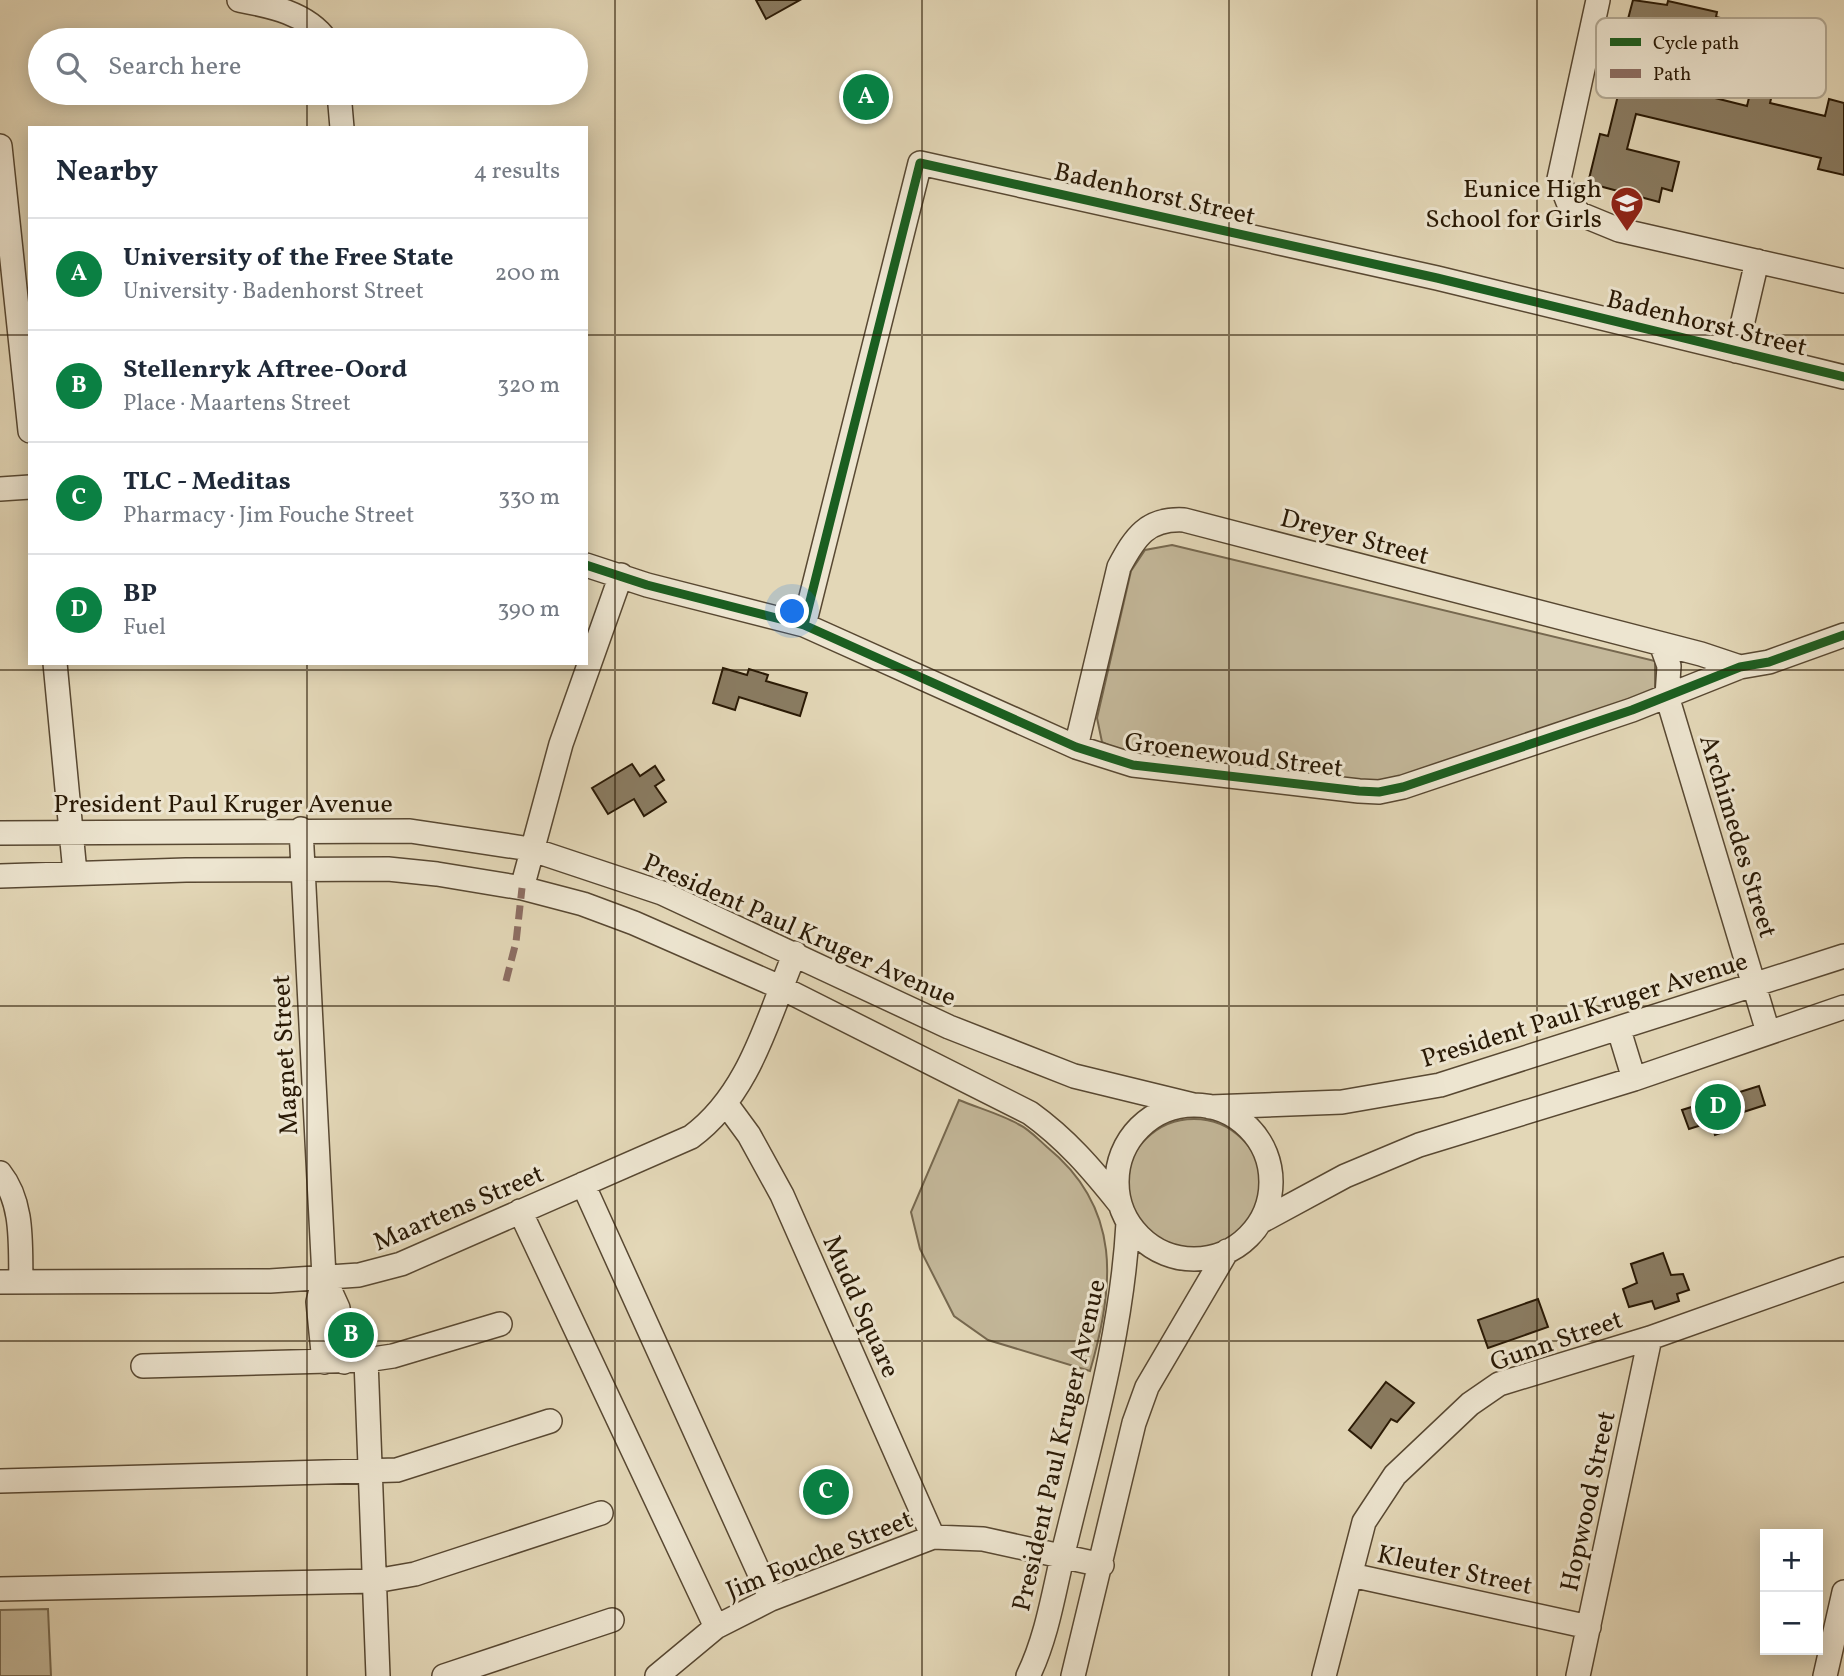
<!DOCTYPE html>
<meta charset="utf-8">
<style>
body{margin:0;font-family:Vollkorn,serif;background:#f2f2f3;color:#1f2937}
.controls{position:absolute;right:21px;bottom:21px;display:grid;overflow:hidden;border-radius:0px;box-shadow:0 4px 18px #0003}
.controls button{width:63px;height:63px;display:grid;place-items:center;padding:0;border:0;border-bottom:2px solid #e0e1e3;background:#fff;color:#1f2937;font:35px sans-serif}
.you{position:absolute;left:793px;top:612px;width:24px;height:24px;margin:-18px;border:5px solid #fff;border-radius:50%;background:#1a73e8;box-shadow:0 0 0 10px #1a73e833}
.badge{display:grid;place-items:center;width:46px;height:46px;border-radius:50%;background:#0b8043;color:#fff;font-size:23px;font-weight:700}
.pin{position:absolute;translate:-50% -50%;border:4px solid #fff;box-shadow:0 2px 7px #0006}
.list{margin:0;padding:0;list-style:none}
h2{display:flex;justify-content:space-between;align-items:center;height:91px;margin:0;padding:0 28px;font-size:30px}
h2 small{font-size:23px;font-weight:400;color:#747a83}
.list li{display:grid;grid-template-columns:46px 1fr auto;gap:21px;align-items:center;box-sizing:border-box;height:112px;padding:0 28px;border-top:2px solid #e0e1e3}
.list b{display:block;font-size:26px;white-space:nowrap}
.list p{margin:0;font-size:23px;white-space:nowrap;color:#747a83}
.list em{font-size:23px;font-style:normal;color:#747a83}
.icon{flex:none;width:38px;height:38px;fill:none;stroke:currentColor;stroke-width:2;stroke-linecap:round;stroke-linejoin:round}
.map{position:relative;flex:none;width:1844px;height:1676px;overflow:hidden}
.search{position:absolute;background:#fff;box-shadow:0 4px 18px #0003;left:28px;top:28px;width:560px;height:77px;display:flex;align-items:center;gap:18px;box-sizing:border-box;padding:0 24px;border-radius:38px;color:#747a83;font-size:26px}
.panel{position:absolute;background:#fff;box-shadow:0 4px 18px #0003;left:28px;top:126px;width:560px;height:539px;border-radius:0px}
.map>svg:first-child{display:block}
.green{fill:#c3b799;stroke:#76684f;stroke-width:2}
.building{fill:#8a7c62;stroke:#291905;stroke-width:2}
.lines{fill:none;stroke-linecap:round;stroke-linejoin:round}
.minor-casing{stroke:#584832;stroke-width:26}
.minor{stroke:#ede5d0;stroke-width:23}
.quiet{stroke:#8d6e63;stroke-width:7;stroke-dasharray:14 7;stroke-linecap:butt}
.cycleway-casing{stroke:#ede5d0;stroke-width:13}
.cycleway{stroke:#1b5e20;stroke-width:9}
.grid{fill:none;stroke:#291905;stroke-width:2;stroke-opacity:0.55}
.labels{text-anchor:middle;stroke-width:6;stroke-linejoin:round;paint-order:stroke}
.poi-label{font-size:26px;fill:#291905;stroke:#ede5d0;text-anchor:end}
.street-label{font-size:26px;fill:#291905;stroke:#ede5d0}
.key{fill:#ede5d0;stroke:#b2a893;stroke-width:2}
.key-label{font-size:19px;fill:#291905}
</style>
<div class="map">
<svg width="1844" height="1676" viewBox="0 0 1844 1676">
<rect width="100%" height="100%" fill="#e3d7b7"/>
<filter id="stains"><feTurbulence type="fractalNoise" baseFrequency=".00286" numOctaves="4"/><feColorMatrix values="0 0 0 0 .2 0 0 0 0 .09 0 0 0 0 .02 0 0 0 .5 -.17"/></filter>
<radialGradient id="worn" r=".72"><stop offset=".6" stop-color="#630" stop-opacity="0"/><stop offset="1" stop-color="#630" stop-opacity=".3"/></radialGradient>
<path class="green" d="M 1172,545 L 1655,661 L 1655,695 L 1373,787 L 1128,755 L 1102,742 L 1097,718 L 1131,571 L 1145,550 Z
M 959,1100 C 978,1108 1000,1114 1018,1124 C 1029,1129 1038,1139 1047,1147 C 1122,1208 1115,1286 1090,1371 L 988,1340 L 954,1316 L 920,1249 L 911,1212 Z
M1126 1187a68 68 0 1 1 136 0a68 68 0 1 1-136 0Z
M 48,1609 L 51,1676 L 0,1676 L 0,1610 Z"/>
<path class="building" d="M 756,0 L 800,0 L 766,19 Z
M 1633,0 L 1667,5 L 1668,1 L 1717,12 L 1716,17 L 1787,33 L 1782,56 L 1710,39 L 1709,44 L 1660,32 L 1662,27 L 1628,19 Z
M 1623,75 L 1747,106 L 1753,81 L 1774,86 L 1770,103 L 1825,116 L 1829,99 L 1844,103 L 1844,175 L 1818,169 L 1821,158 L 1636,114 L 1627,149 L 1679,162 L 1672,191 L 1662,188 L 1659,202 L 1588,183 L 1600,134 L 1608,136 Z
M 723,668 L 747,675 L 749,669 L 768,675 L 766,681 L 807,693 L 800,716 L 739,697 L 735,710 L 713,703 Z
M 632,764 L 640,776 L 655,766 L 664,780 L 655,786 L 666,802 L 644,816 L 634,799 L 608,814 L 592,788 Z
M 1759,1086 L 1765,1105 L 1725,1118 L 1729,1130 L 1715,1135 L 1711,1122 L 1689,1129 L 1682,1110 Z
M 1663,1253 L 1671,1275 L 1683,1274 L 1689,1290 L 1677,1294 L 1679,1301 L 1655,1309 L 1652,1301 L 1629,1307 L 1623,1289 L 1637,1283 L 1631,1264 Z
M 1538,1299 L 1548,1327 L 1488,1348 L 1478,1320 Z
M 1386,1382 L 1414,1403 L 1397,1422 L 1391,1419 L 1371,1448 L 1349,1430 Z"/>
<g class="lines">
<defs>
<path id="minor" d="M 239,0 C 270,6 307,13 326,40
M 1598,0 L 1559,179 L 1568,202 L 1580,214 L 1619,230 L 1844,281
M 339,93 L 342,128
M 0,146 L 30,431
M 1736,351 L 1757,261
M 0,489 L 30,487
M 586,565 L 647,585 L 804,625 L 1076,747 L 1133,765 L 1359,791 L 1379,792 L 1403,787 L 1632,710 L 1740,667 L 1769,662 L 1844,635
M 804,625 L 920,163 L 1437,278 L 1844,377
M 1661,644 L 1669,666 L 1667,696 L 1768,1032
M 55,663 L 75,873
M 1076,747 L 1119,567 C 1135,537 1147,518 1184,520 L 1701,654 L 1740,667
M 301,829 L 324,1277 L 318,1302 L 324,1362
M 0,833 L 410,831 L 530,849 L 662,893 L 949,1027 L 1074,1076 L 1193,1105
M 0,876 L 186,870 L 388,869 L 437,874 L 522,888 L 583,904 L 634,923 L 780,987 L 1030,1113 C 1066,1139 1091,1168 1119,1203
M 522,888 L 561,744 L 621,575
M 1619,1030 L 1634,1079
M 727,1105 L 749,1135 L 782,1195 L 933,1537
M1117 1182a77 77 0 1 1 154 0a77 77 0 1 1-154 0Z
M 1210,1107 L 1342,1102 L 1440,1085 L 1844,956
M 0,1173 C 24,1203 20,1245 21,1281
M 583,1184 L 771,1599
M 520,1211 L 716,1627
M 1260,1222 L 1345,1176 L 1419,1145 L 1634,1079 L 1844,1007
M 324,1277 L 338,1308 L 344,1362
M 0,1282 L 270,1281 L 359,1275 L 401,1264 L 691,1137 C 750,1094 768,1017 795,953
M 366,1360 L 378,1676
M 143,1366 L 366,1360 L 393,1356 L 500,1324
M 0,1481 L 397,1470 L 550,1421
M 1351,1575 L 1589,1627
M 0,1589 L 375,1581 L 415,1574 L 601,1513
M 444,1676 L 612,1620
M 657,1676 L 716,1627 L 771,1599 L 933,1537 L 983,1539 L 1102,1565
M 1028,1676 C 1049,1633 1055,1583 1067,1537 C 1093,1431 1122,1332 1128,1223
M 1073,1676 L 1134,1423 L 1147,1387 L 1227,1251
M 1324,1676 L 1364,1522 L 1395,1475 L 1470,1404 L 1499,1384 L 1650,1338 L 1844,1269
M 1578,1676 L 1650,1338
M 1825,1676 L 1844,1592"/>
</defs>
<use href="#minor" class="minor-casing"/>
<use href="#minor" class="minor"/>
<path class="quiet" d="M 506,981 L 516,942 L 522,888"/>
<defs>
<path id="cycleway" d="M 586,565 L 647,585 L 804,625 L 1076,747 L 1133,765 L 1359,791 L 1379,792 L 1403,787 L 1632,710 L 1740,667 L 1769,662 L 1844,635
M 804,625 L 920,163 L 1437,278 L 1844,377"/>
</defs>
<use href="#cycleway" class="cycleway-casing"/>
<use href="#cycleway" class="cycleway"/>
</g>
<path class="grid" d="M 307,0 L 307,40M 615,0 L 615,1676M 922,0 L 922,1676M 1229,0 L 1229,1676M 1537,0 L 1537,1676M 307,93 L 307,128M 0,335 L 30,335M 586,335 L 1844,335M 307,663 L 307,1676M 0,670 L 1844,670M 0,1006 L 1844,1006M 0,1341 L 1844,1341"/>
<defs>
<symbol id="school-pin" viewBox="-11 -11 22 30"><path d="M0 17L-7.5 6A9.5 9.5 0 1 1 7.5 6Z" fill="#8f2418" stroke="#ede5d0"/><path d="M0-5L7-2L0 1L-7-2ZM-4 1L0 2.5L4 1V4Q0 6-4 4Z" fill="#fff"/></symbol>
</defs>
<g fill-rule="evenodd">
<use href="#school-pin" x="1608" y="184" width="38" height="52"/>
</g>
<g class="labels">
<g class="poi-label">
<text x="1602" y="197">Eunice High<tspan x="1602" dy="30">School for Girls</tspan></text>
</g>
<g class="street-label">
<text transform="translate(1155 193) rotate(13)" y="9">Badenhorst Street</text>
<text transform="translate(1707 322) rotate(14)" y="9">Badenhorst Street</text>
<text transform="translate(1355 536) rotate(15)" y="9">Dreyer Street</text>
<text transform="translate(1234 754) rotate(7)" y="9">Groenewoud Street</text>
<text x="223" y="812">President Paul Kruger Avenue</text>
<text transform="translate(1739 836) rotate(73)" y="9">Archimedes Street</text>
<text transform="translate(800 929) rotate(24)" y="9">President Paul Kruger Avenue</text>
<text transform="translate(1584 1009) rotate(-17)" y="9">President Paul Kruger Avenue</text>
<text transform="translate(284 1055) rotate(-93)" y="9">Magnet Street</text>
<text transform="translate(458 1207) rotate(-23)" y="9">Maartens Street</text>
<text transform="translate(862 1306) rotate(66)" y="9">Mudd Square</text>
<text transform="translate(1556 1340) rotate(-19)" y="9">Gunn Street</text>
<text transform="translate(1058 1445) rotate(-77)" y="9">President Paul Kruger Avenue</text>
<text transform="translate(1587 1501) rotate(-78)" y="9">Hopwood Street</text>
<text transform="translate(819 1554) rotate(-22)" y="9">Jim Fouche Street</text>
<text transform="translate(1455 1569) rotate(12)" y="9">Kleuter Street</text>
</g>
</g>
<rect x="1596" y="18" width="230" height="80" rx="10" class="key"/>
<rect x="1610" y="38" width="31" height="8" fill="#1b5e20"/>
<rect x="1610" y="69" width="31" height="9" fill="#8d6e63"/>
<g class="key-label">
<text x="1653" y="49">Cycle path</text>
<text x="1653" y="80">Path</text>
</g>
<rect width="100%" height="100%" filter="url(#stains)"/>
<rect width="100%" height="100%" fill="url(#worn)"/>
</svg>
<div class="controls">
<button>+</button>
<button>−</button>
</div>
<div class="you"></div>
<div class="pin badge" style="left:866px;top:97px">A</div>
<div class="pin badge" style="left:351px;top:1335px">B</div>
<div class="pin badge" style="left:826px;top:1492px">C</div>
<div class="pin badge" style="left:1718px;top:1107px">D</div>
<div class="search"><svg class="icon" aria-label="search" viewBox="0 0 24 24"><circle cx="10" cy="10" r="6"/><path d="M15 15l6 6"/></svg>Search here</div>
<section class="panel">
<h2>Nearby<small>4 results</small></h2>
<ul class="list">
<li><span class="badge">A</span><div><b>University of the Free State</b><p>University · Badenhorst Street</p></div><em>200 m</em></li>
<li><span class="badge">B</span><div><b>Stellenryk Aftree-Oord</b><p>Place · Maartens Street</p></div><em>320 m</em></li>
<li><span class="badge">C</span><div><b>TLC - Meditas</b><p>Pharmacy · Jim Fouche Street</p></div><em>330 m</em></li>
<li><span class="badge">D</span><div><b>BP</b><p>Fuel</p></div><em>390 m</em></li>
</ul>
</section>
</div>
